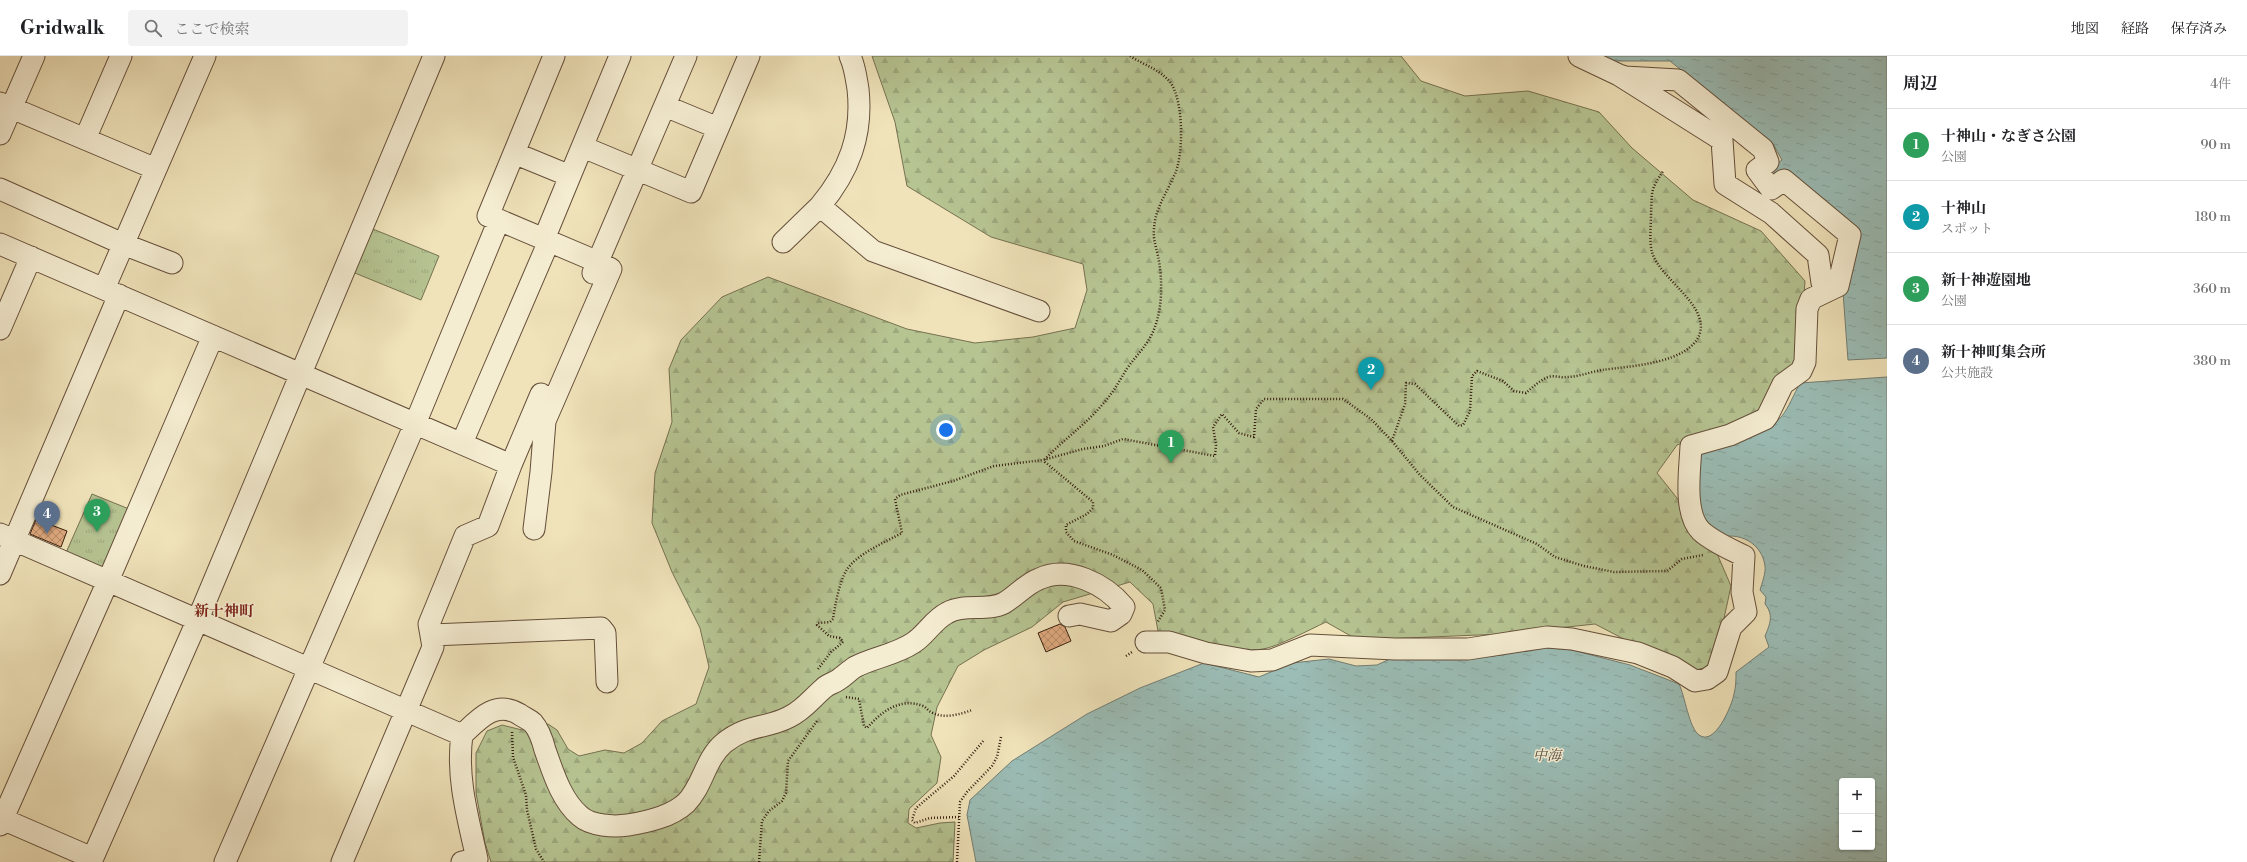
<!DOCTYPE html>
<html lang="ja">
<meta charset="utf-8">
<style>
body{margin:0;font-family:"Libre Bodoni","Noto Serif JP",serif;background:#f2f2f2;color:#202124}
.controls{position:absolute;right:12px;bottom:12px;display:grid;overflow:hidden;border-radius:4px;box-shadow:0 1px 3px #0004}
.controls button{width:36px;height:36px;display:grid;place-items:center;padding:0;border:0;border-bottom:1px solid #e0e0e0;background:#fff;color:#202124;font:20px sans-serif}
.you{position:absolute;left:946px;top:374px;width:14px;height:14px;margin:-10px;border:3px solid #fff;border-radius:50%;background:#1a73e8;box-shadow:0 0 0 6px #1a73e833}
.badge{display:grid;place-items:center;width:26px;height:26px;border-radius:50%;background:#8f2418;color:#fff;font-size:13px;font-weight:700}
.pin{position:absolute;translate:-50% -33px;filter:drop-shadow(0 1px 2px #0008)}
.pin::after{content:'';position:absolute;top:21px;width:14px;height:12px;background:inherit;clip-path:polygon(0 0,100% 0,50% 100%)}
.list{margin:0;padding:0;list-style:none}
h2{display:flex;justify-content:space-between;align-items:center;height:52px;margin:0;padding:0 16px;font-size:17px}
h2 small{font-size:13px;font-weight:400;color:#757577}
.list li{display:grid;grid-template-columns:26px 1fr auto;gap:12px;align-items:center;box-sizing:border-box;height:72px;padding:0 16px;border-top:1px solid #e0e0e0}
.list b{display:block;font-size:15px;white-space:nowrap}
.list p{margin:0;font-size:13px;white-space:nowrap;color:#757577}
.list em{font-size:13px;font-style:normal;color:#757577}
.icon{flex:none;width:22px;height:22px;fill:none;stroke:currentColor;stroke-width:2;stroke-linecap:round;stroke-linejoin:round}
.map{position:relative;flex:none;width:1887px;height:806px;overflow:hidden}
header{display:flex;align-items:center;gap:24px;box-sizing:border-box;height:56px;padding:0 20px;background:#fff;border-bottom:1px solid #e0e0e0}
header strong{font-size:19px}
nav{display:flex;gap:22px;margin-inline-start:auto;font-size:14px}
.search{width:280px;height:36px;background:#f2f2f2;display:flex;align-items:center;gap:10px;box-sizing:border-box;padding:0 14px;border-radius:4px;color:#757577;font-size:15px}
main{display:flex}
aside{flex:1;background:#fff}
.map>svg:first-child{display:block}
.grass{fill:url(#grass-tufts);stroke:#767150}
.forest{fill:url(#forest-firs);stroke:#767150}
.water{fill:url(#water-ripples);stroke:#737d73;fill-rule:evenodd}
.building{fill:url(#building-cross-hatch);stroke:#371e0f}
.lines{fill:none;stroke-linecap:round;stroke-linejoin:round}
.minor-casing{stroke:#654f3a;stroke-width:23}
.path{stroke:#371e0f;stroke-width:2.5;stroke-dasharray:1 2;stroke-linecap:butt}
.minor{stroke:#f5edd2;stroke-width:21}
.labels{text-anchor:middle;stroke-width:3;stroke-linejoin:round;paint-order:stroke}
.water-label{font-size:14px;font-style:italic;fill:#554e41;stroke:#f5edd2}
.quarter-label{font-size:15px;font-weight:bold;fill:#7a1f14;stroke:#f5edd2}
</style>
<header>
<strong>Gridwalk</strong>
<div class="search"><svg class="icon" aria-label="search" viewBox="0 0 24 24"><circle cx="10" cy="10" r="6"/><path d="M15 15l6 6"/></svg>ここで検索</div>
<nav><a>地図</a><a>経路</a><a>保存済み</a></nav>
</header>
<main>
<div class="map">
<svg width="1887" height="806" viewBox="0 0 1887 806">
<defs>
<pattern id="grass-tufts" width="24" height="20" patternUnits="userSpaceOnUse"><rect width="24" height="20" fill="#b6c492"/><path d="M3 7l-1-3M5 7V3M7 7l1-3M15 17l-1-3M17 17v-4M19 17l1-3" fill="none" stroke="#9da87d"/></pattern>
<pattern id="forest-firs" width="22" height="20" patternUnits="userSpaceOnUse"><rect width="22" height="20" fill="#b6c492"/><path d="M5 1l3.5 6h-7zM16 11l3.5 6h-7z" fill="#9da87d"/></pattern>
<pattern id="water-ripples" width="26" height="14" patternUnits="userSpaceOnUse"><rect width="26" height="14" fill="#9bbdb6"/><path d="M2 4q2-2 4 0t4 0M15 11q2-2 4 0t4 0" fill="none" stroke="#86a29b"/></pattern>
<pattern id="building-cross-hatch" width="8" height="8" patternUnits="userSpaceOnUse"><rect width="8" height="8" fill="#dfaa7f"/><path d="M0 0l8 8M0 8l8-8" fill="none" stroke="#b68a66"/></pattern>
</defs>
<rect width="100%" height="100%" fill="#f0e3ba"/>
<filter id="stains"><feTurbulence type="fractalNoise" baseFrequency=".005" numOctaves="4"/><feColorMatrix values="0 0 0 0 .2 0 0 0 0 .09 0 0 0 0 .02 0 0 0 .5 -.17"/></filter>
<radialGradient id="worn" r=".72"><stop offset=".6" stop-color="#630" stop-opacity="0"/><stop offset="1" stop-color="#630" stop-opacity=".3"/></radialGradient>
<path class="grass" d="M 368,171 L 439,200 L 421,244 L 350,215 Z
M 92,438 L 129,453 L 104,512 L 65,499 Z"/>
<path class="forest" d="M 872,0 L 1401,0 L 1421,25 L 1465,40 L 1528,35 L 1599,56 L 1632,92 L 1693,144 L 1761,175 L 1805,225 L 1801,281 L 1788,326 L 1756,358 L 1677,389 L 1657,417 L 1712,486 L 1731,530 L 1714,609 L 1689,617 L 1595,568 L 1502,578 L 1358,584 L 1326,566 C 1311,573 1277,591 1263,593 C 1238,597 1179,588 1158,575 L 1153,548 L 1130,526 L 1063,546 L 1032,571 L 984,594 L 958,610 L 937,651 L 931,679 L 941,701 L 937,727 L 909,753 L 908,767 L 916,772 L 940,767 L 955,766 L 953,806 L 491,806 L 485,787 L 476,737 L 476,697 L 487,675 L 502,669 L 522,674 L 548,668 L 557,674 L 568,693 L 579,700 L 605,694 L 624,697 L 642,687 L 662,665 L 696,648 L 709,611 L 700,572 L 672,516 L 652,467 L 655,417 L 672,366 L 669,313 L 681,284 L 722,241 L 768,221 L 907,273 L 975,287 L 1033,281 L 1075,272 L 1087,234 L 1083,208 L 991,181 L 907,130 L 895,66 Z"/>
<path class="water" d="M 1604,0 L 1887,0 L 1887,302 L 1848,304 L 1843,236 L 1859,178 L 1777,120 L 1771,113 L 1782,104 L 1773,88 L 1670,5 L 1612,5 Z
M 1887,321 L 1887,806 L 976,806 L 967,759 L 970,744 L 1012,705 L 1087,658 L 1140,632 L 1204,607 L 1259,621 L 1292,607 L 1329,603 L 1356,610 L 1377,609 L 1394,601 L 1465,603 L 1502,599 L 1539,591 L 1572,594 L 1630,609 L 1679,628 C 1685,640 1689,672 1699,679 C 1715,691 1732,649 1734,638 C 1736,631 1736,623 1736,616 L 1769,591 L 1765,580 C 1770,568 1774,559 1765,548 L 1766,541 L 1760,534 C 1762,527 1766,517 1765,510 C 1762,487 1739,475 1718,482 L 1703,473 L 1695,398 C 1717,395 1768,378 1782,360 C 1789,351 1794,338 1800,327 ZM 1842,725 L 1872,725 L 1872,791 L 1842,791 Z"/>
<path class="building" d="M 38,459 L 48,463 L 46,467 L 67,475 L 61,491 L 30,478 Z
M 1060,568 L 1065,571 L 1071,585 L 1046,596 L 1038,577 Z"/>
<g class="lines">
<defs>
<path id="minor" d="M 850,0 C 855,11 856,21 858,33 C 863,79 849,115 820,150 L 873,195 L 1039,255
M 1579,0 L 1619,19 L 1722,84 L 1725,128 L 1771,157 L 1818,199 L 1822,227
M 0,47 L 156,113
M 665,50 L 718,72
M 0,78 L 34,0
M 85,83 L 121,0
M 583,91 L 691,136 L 749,0
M 514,97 L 570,120 L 620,0
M 0,133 L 123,188 L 172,207
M 499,164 L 488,160 L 554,0
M 544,183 L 570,120
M 783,186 L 820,150
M 0,188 L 511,409
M 593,217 L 686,0
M 104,233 L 205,0
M 0,273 L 31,201
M 462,387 L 549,185
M 0,478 L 462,679 C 479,663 495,644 519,658 C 523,661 530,664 533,667 C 539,674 543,686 545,694 C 553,716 561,744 580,760 C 591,770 614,771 628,769 C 647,766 671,761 686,747 C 703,730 705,703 724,687 C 747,668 766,673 789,661 C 804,654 812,642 824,632 C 828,628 834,627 838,624 C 844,620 849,615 855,611 C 874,601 895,599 913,587 C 926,579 933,564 947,557 C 964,547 987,556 1004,547 C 1016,540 1026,528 1039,523 C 1068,509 1105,528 1124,551 L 1121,558 L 1111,565 L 1080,558 L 1069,560
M 0,518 L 119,239
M 432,579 L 601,572 L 605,577 L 607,626
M 1146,586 L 1169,586 L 1206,597 L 1251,605 L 1272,604 L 1310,589 L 1395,593 L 1468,593 L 1547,581 L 1572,583 L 1638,597 L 1673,611 L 1695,625 L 1707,623 L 1717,616 L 1731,571 L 1746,556 L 1742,536 L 1744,500 C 1730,493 1713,486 1701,475 C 1683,457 1690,414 1691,390 L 1730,379 L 1765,363 L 1768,359 L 1783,328 L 1801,315 L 1805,306 L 1807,253 L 1811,243 L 1838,230 L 1850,179 L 1784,124 L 1771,133 L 1757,114 L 1768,106 L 1763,93 L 1678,24 L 1625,21 L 1619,19
M 0,762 L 92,802
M 0,769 L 108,525 L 213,280
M 91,806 L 198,563 L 434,0
M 225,806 L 415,368 L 499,164 L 598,206 L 611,213 L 545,365 L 541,416 L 534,473
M 342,806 L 433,591 L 429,568 L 465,480 L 488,470 L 511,409 L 541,338
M 462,806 L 477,803 C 468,762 456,721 462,679"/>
</defs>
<use href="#minor" class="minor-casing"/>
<path class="path" d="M 1130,0 C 1144,9 1159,13 1170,26 C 1184,44 1184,101 1174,120 C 1166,138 1155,153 1154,173 C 1153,184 1156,190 1158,200 C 1163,225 1163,257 1151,280 C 1144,293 1134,302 1126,314 C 1119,326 1112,338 1102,349 C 1085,369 1063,384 1045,403 L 1045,406 L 1093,446 L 1093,452 L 1087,458 L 1066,469 L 1066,476 L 1074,485 L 1113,499 L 1142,514 L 1161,532 L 1165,554 L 1157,567
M 1392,385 L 1405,348 L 1406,327 L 1415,328 L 1459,370 L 1463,369 L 1470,355 L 1472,320 L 1477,315 L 1503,325 L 1514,335 L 1526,337 C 1533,331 1539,325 1548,321 C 1554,319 1560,322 1566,321 C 1578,321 1590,316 1602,314 C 1629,310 1690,308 1700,277 C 1708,248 1659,222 1652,196 C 1649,185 1651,170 1651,159 C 1652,135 1650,134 1664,114
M 1126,600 L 1132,596
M 818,613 L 831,596 L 843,586 L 840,582 L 829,580 L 817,569 L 818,567 L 830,566 L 833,563 C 835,550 839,527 846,515 C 855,499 885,486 902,477 L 895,443 L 900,439 L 953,425 L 994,410 L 1043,404 L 1083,393 L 1104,390 L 1123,383 L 1215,400 L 1216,389 L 1213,371 L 1222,358 L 1239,377 L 1254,381 L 1256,353 L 1264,343 L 1343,343 L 1371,363 L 1392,385 L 1420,419 L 1453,451 L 1537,488 L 1555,501 L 1584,510 L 1614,516 L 1667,515 L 1682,503 L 1703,499
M 846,641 L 859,643 L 864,670 L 867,672 C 881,656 900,641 923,650 C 927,652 929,656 933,657 C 945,663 961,658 972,654
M 512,676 L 513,701 L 526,739 L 527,754 L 536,793 L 544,806
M 959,761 L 930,762 L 915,767 L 912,764 L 916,752 L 954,720 L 984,684
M 759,806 L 762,765 L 769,755 L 782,745 L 786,737 L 788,705 L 817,665
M 957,806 L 960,746 L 967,736 L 992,710 L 997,701 L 1001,681"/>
<use href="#minor" class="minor"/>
</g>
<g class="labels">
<g class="water-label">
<text x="1547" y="704">中海</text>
</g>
<g class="quarter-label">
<text x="224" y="560">新十神町</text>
</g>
</g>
<rect width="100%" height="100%" filter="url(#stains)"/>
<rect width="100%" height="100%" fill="url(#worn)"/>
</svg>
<div class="controls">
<button>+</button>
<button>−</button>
</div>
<div class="you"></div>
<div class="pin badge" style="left:1171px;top:407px;background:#2e9e5b">1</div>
<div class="pin badge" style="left:1371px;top:334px;background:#0f9aa8">2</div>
<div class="pin badge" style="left:97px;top:476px;background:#2e9e5b">3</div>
<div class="pin badge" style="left:47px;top:478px;background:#5c6f8a">4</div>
</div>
<aside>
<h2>周辺<small>4件</small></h2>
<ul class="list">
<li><span class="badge" style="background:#2e9e5b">1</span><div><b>十神山・なぎさ公園</b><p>公園</p></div><em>90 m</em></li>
<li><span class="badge" style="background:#0f9aa8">2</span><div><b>十神山</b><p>スポット</p></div><em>180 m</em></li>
<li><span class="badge" style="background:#2e9e5b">3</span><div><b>新十神遊園地</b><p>公園</p></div><em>360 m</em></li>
<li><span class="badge" style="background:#5c6f8a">4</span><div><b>新十神町集会所</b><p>公共施設</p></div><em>380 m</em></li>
</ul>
</aside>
</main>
